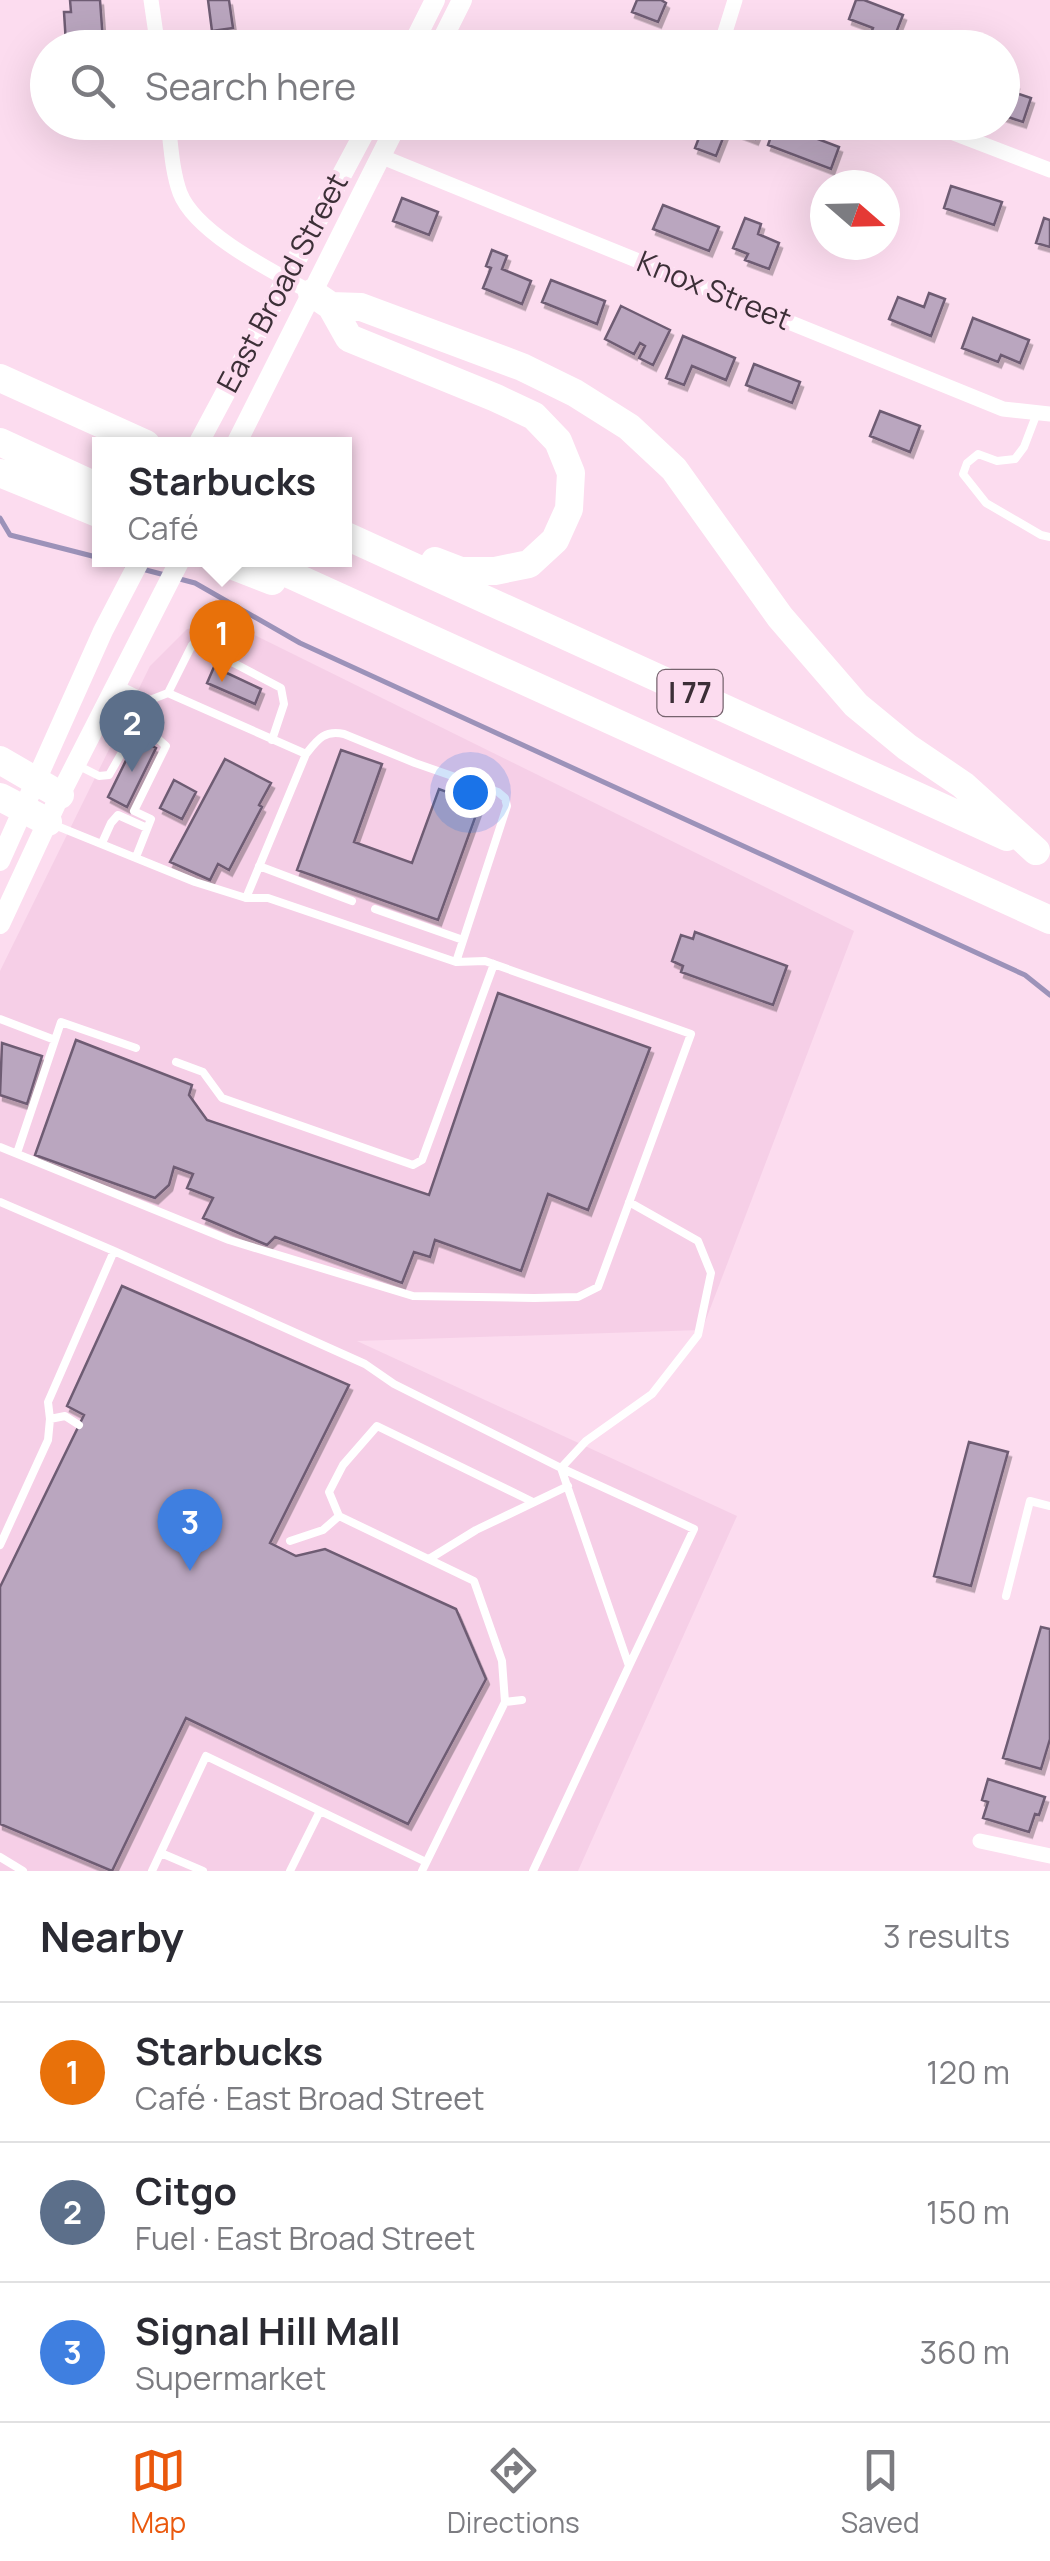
<!DOCTYPE html>
<meta charset="utf-8">
<style>
body{margin:0;font-family:Manrope,sans-serif;background:#f2f2f3;color:#2b2b33}
.compass{position:absolute;left:810px;top:170px;width:90px;height:90px;border-radius:50%;background:#fff;box-shadow:0 10px 40px #0002;rotate:110deg}
.you{position:absolute;left:470px;top:792px;width:35px;height:35px;margin:-25px;border:8px solid #fff;border-radius:50%;background:#1a73e8;box-shadow:0 0 0 15px #1a73e833}
.badge{display:grid;place-items:center;width:65px;height:65px;border-radius:50%;background:#ea580c;color:#fff;font-size:32px;font-weight:700}
.pin{position:absolute;translate:-50% -82px;filter:drop-shadow(0 2px 5px #0008)}
.pin::after{content:'';position:absolute;top:52px;width:35px;height:30px;background:inherit;clip-path:polygon(0 0,100% 0,50% 100%)}
.popup{position:absolute;left:92px;top:437px;width:260px;height:130px;box-sizing:border-box;display:grid;place-content:center;border-radius:0px;background:#fff;filter:drop-shadow(0 2px 8px #0005);font-size:32px;white-space:nowrap;color:#7c7c81}
.popup b{font-size:38px;color:#2b2b33}
.popup::after{content:'';position:absolute;left:50%;top:100%;margin-left:-20px;border:20px solid transparent;border-top-color:#fff}
.list{margin:0;padding:0;list-style:none}
h2{display:flex;justify-content:space-between;align-items:center;height:130px;margin:0;padding:0 40px;font-size:42px}
h2 small{font-size:32px;font-weight:400;color:#7c7c81}
.list li{display:grid;grid-template-columns:65px 1fr auto;gap:30px;align-items:center;box-sizing:border-box;height:140px;padding:0 40px;border-top:2px solid #e1e1e2}
.list b{display:block;font-size:38px;white-space:nowrap}
.list p{margin:0;font-size:32px;white-space:nowrap;color:#7c7c81}
.list em{font-size:32px;font-style:normal;color:#7c7c81}
.icon{flex:none;width:55px;height:55px;fill:none;stroke:currentColor;stroke-width:2;stroke-linecap:round;stroke-linejoin:round}
.map{position:relative;flex:none;width:1050px;height:1871px;overflow:hidden}
.search{position:absolute;background:#fff;box-shadow:0 10px 40px #0002;left:30px;right:30px;top:30px;height:110px;display:flex;align-items:center;gap:25px;box-sizing:border-box;padding:0 35px;border-radius:55px;color:#7c7c81;font-size:38px}
.sheet{height:550px;background:#fff}
nav{display:flex;justify-content:space-around;align-items:center;box-sizing:border-box;height:140px;border-top:2px solid #e1e1e2;background:#fff;font-size:28px;color:#7c7c81}
nav a{display:grid;justify-items:center;gap:5px}
nav .on{color:#ea580c}
.map>svg:first-child{display:block}
.built{fill:#f6cfe7}
.lines{fill:none;stroke-linecap:round;stroke-linejoin:round}
.stream{stroke:#9c92b9;stroke-width:5}
.building{fill:#baa6bf;stroke:#6e5c73;stroke-width:2.5;filter:url(#shadow)}
.lane{stroke:#fff;stroke-width:8}
.street{stroke:#fff;stroke-width:15}
.secondary{stroke:#fff;stroke-width:20}
.highway{stroke:#fff;stroke-width:28}
.labels{text-anchor:middle;stroke-width:8;stroke-linejoin:round;paint-order:stroke}
.shield{fill:#fcdcef;stroke:#76636e;stroke-width:2.5}
.shield-label{font-size:28px;font-weight:bold;fill:#3c2f37}
.street-label{font-size:30px;fill:#3c2f37;stroke:#fcdcef}
</style>
<div class="map">
<svg width="1050" height="1871" viewBox="0 0 1050 1871">
<defs>
<filter id="shadow"><feDropShadow dx="3" dy="5.5" stdDeviation="0" flood-color="#0004"/></filter>
</defs>
<rect width="100%" height="100%" fill="#fcdcef"/>
<path class="built" d="M 230,623 L 854,931 L 702,1330 L 357,1341 L 737,1516 L 578,1871 L 0,1871 L 0,971 L 150,666 L 187,629 Z"/>
<g class="lines">
<path class="stream" d="M 0,518 L 10,535 L 100,558
M 105,560 L 131,566
M 142,569 L 165,575
M 176,578 L 195,583 L 300,643 L 1025,975 L 1050,995"/>
</g>
<path class="building" d="M 70,0 L 100,0 L 103,41 L 66,44 L 64,12 L 71,12 Z
M 208,0 L 229,0 L 233,28 L 212,31 Z
M 637,0 L 661,0 L 666,3 L 658,22 L 632,12 Z
M 856,0 L 864,0 L 903,15 L 890,48 L 868,41 L 873,28 L 849,19 Z
M 1002,79 L 1016,84 L 1013,92 L 1031,98 L 1023,122 L 1002,115 Z
M 705,122 L 762,122 L 755,139 L 727,128 L 716,156 L 695,148 Z
M 776,122 L 796,123 L 794,130 L 839,147 L 831,169 L 768,145 Z
M 951,186 L 1002,202 L 994,225 L 944,208 Z
M 402,198 L 438,212 L 429,235 L 393,221 Z
M 663,205 L 719,227 L 709,251 L 653,229 Z
M 745,218 L 761,224 L 758,234 L 779,243 L 769,269 L 745,260 L 748,254 L 733,248 Z
M 1044,218 L 1050,220 L 1050,247 L 1036,243 Z
M 492,250 L 507,256 L 502,269 L 531,281 L 522,304 L 483,288 L 491,268 L 486,266 Z
M 551,280 L 605,301 L 597,324 L 542,302 Z
M 929,293 L 945,299 L 931,336 L 889,319 L 898,297 L 924,307 Z
M 621,306 L 670,330 L 653,365 L 639,358 L 645,346 L 640,343 L 634,354 L 605,339 Z
M 973,318 L 1029,340 L 1020,363 L 1001,355 L 998,362 L 962,348 Z
M 683,336 L 735,358 L 726,380 L 692,366 L 684,385 L 666,378 Z
M 754,364 L 800,382 L 792,403 L 746,385 Z
M 880,411 L 920,426 L 910,452 L 870,436 Z
M 214,667 L 261,689 L 255,704 L 207,683 Z
M 137,738 L 156,748 L 127,807 L 108,797 Z
M 341,750 L 382,764 L 354,842 L 412,863 L 439,789 L 480,804 L 438,920 L 297,870 Z
M 225,759 L 271,783 L 259,805 L 262,807 L 229,870 L 218,864 L 210,880 L 170,862 Z
M 174,780 L 196,792 L 182,819 L 160,808 Z
M 695,932 L 787,966 L 773,1005 L 681,972 L 683,966 L 672,961 L 681,935 L 693,939 Z
M 498,993 L 650,1048 L 588,1210 L 548,1194 L 521,1271 L 435,1240 L 430,1257 L 414,1252 L 402,1283 L 275,1237 L 267,1245 L 203,1218 L 213,1198 L 187,1188 L 193,1174 L 174,1167 L 169,1185 L 155,1198 L 35,1155 L 76,1040 L 192,1085 L 189,1095 L 207,1120 L 429,1195 Z
M 2,1043 L 42,1056 L 27,1104 L 0,1095 Z
M 122,1286 L 349,1385 L 270,1543 L 296,1556 L 325,1549 L 456,1609 L 486,1679 L 408,1824 L 186,1718 L 112,1871 L 0,1824 L 0,1587 L 84,1415 L 67,1406 Z
M 969,1442 L 1008,1452 L 971,1586 L 934,1576 Z
M 1041,1627 L 1050,1629 L 1050,1739 L 1041,1769 L 1003,1758 Z
M 988,1779 L 1045,1797 L 1039,1815 L 1035,1814 L 1029,1832 L 983,1818 L 988,1802 L 982,1800 Z"/>
<g class="lines">
<path class="lane" d="M 1037,413 L 1024,447 L 1015,459 L 997,461 L 978,454 L 967,463 L 963,474 L 986,503 L 1041,535 L 1050,537
M 168,693 L 192,645 L 207,649 L 281,688 L 284,704 L 272,740
M 306,754 C 318,739 324,730 344,734 L 415,763 L 498,792 L 505,798 L 507,806 L 456,962
M 77,765 L 99,776 L 109,775 L 125,747 L 125,734 L 100,718
M 52,824 L 195,882 L 246,898 L 306,754 L 168,693 L 150,700 L 117,684
M 102,843 L 111,823 L 118,815 L 147,828
M 136,857 L 151,819 L 134,811 L 166,746 L 148,730 L 150,700
M 259,866 L 352,901
M 375,909 L 463,940
M 0,1019 L 55,1040 L 61,1022 L 136,1048
M 176,1062 L 203,1072 L 222,1098 L 413,1165 L 422,1160 L 494,964
M 0,1147 L 229,1240 L 413,1296 L 534,1298 L 578,1297 L 598,1287 L 691,1034 L 485,961 L 456,962 L 268,898 L 246,898
M 17,1153 L 55,1040
M 0,1202 L 114,1251 L 365,1364 L 394,1384 L 561,1468 L 694,1529 L 629,1666
M 50,1419 L 65,1416 L 79,1425
M 290,1541 L 323,1530 L 339,1516
M 0,1545 L 48,1440 L 50,1419 L 48,1402 L 114,1251
M 429,1559 L 476,1530 L 568,1486
M 1006,1596 L 1030,1501 L 1050,1506
M 505,1702 L 522,1700
M 161,1853 L 203,1871
M 0,1857 L 23,1871
M 152,1871 L 206,1756 L 426,1862
M 290,1871 L 320,1811
M 422,1871 L 505,1702 L 502,1661 L 474,1581 L 339,1516 L 329,1492 L 343,1465 L 377,1426 L 533,1502
M 533,1871 L 629,1666 L 561,1468 L 586,1441 L 652,1394 L 698,1335 L 711,1273 L 698,1241 L 629,1202"/>
<path class="street" d="M 151,0 L 158,48
M 728,48 L 721,45 L 735,0
M 168,122 C 171,146 172,171 180,193 C 196,234 274,272 312,293
M 925,122 L 1050,170
M 380,156 L 1003,409 L 1050,414
M 980,1841 L 1050,1856"/>
<path class="secondary" d="M 411,48 L 435,0
M 438,48 L 462,0
M 198,444 L 370,122
M 236,444 L 398,122
M 0,861 L 103,631 L 140,560
M 0,924 L 60,795 L 180,560"/>
<path class="highway" d="M 312,293 L 331,306 L 361,307 L 522,367 L 575,393 L 629,427 L 674,469 L 780,617 L 856,705 L 907,747 L 963,785 L 1036,851
M 331,306 L 349,338 L 496,398 L 534,416 L 558,441 L 571,473 L 569,509 L 555,540 L 529,564 L 495,571 L 461,571 L 435,561
M 0,378 L 146,444
M 0,442 L 100,488
M 0,473 L 100,514
M 344,535 L 1007,837
M 218,560 L 272,581
M 258,560 L 1050,920
M 0,760 L 60,795
M 0,797 L 48,822"/>
</g>
<g class="labels">
<rect class="shield" x="657.5" y="670" width="65" height="46" rx="8"/>
<g class="shield-label">
<text x="690" y="703">I 77</text>
</g>
<g class="street-label">
<text transform="translate(283 283) rotate(-62)" y="10">East Broad Street</text>
<text transform="translate(714 291) rotate(22)" y="10">Knox Street</text>
</g>
</g>
</svg>
<svg class="compass" viewBox="-18 -18 36 36"><path d="M0-13l5 13h-10z" fill="#e53935"/><path d="M0 13l5-13h-10z" fill="#7c7c81"/></svg>
<div class="you"></div>
<div class="pin badge" style="left:222px;top:682px;background:#e8710a">1</div>
<div class="popup"><b>Starbucks</b>Café</div>
<div class="pin badge" style="left:132px;top:772px;background:#5c6f8a">2</div>
<div class="pin badge" style="left:190px;top:1571px;background:#3f7fe0">3</div>
<div class="search"><svg class="icon" aria-label="search" viewBox="0 0 24 24"><circle cx="10" cy="10" r="6"/><path d="M15 15l6 6"/></svg>Search here</div>
</div>
<section class="sheet">
<h2>Nearby<small>3 results</small></h2>
<ul class="list">
<li><span class="badge" style="background:#e8710a">1</span><div><b>Starbucks</b><p>Café · East Broad Street</p></div><em>120 m</em></li>
<li><span class="badge" style="background:#5c6f8a">2</span><div><b>Citgo</b><p>Fuel · East Broad Street</p></div><em>150 m</em></li>
<li><span class="badge" style="background:#3f7fe0">3</span><div><b>Signal Hill Mall</b><p>Supermarket</p></div><em>360 m</em></li>
</ul>
</section>
<nav>
<a class="on"><svg class="icon" aria-label="map" viewBox="0 0 24 24"><path d="M3 6l6-2 6 2 6-2v14l-6 2-6-2-6 2zM9 4v14M15 6v14"/></svg>Map</a>
<a><svg class="icon" aria-label="directions" viewBox="0 0 24 24"><path d="M12 3l9 9-9 9-9-9zM9 14v-3h6M13 9l2 2-2 2"/></svg>Directions</a>
<a><svg class="icon" aria-label="saved" viewBox="0 0 24 24"><path d="M7 4h10v16l-5-4-5 4z"/></svg>Saved</a>
</nav>
